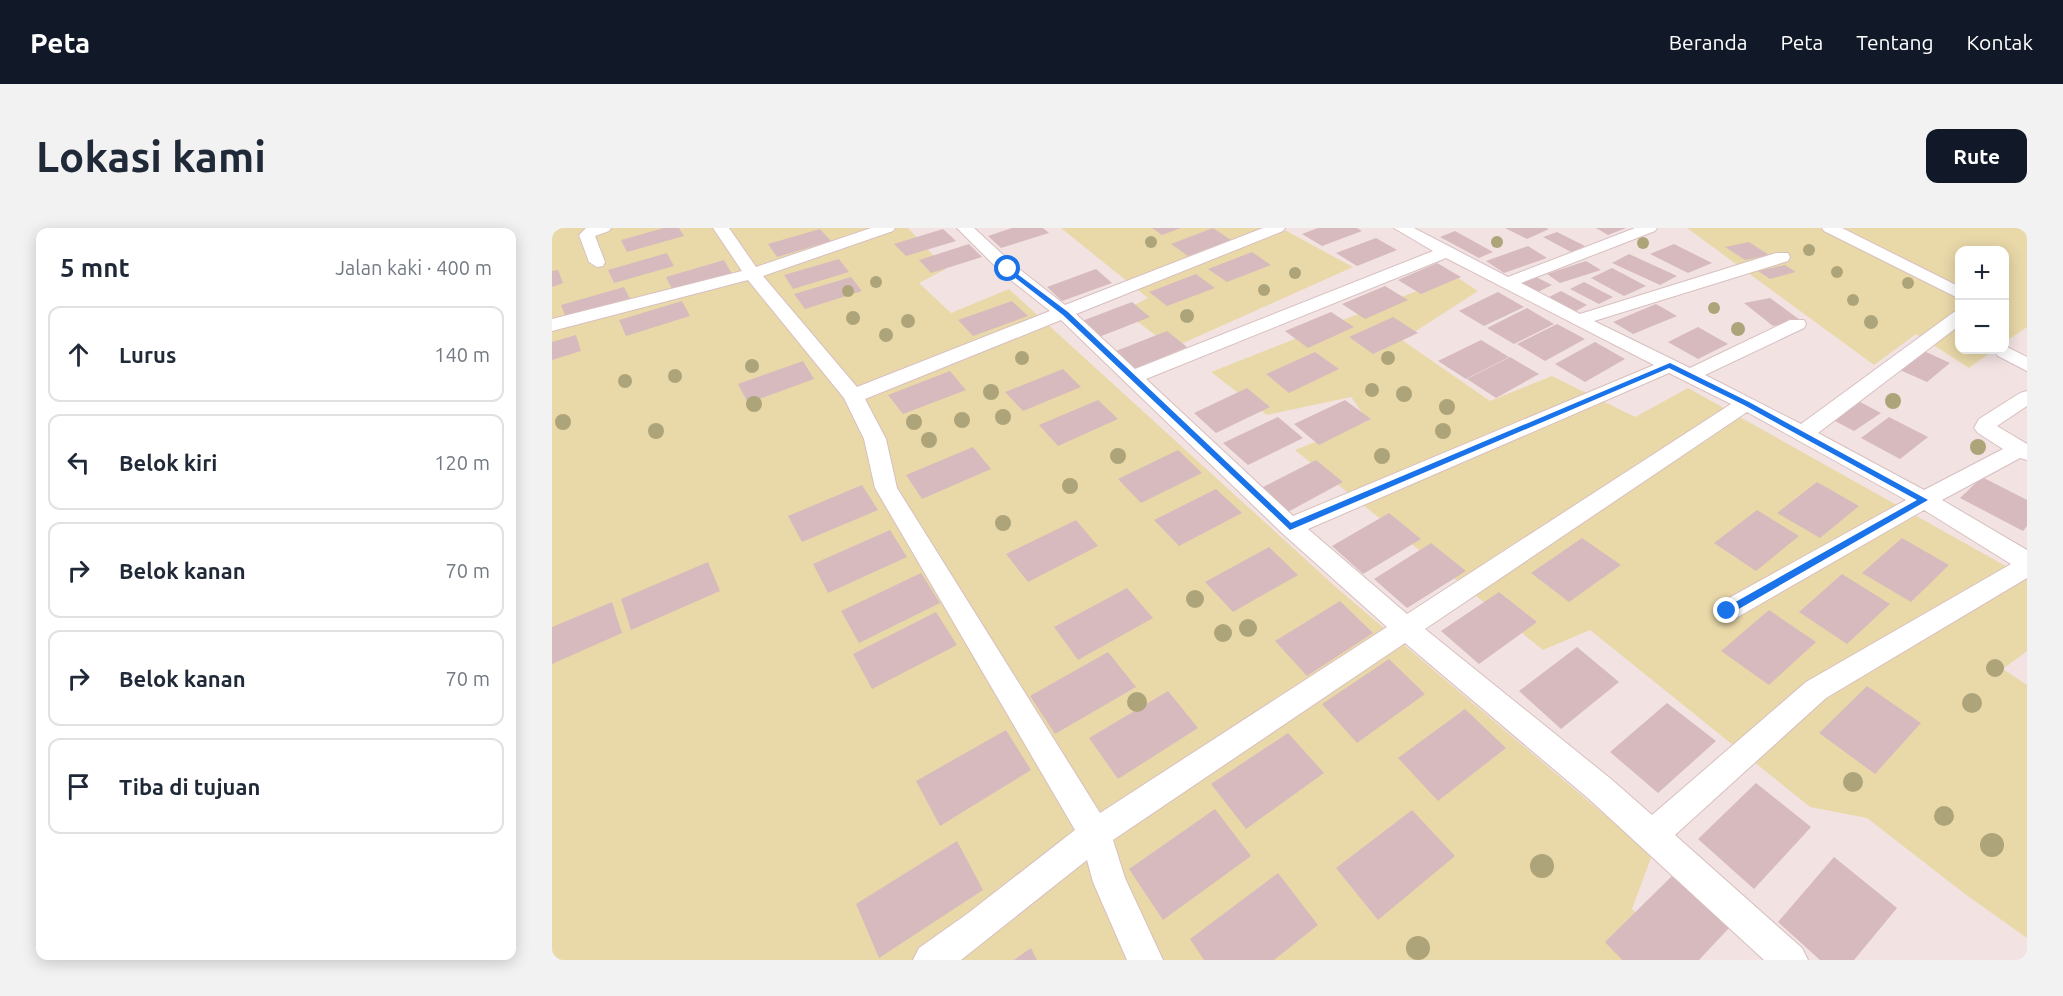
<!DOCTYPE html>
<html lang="id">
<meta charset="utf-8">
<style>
body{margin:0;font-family:Ubuntu,sans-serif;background:#f2f2f3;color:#1f2937}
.controls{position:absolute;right:18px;top:18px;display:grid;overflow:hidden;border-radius:12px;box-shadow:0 3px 15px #0003}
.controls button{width:54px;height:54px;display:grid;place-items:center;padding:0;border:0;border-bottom:2px solid #e0e1e3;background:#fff;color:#1f2937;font:30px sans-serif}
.stop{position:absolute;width:18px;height:18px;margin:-14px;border:4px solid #1a73e8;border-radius:50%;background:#fff}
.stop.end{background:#1a73e8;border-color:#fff;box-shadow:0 2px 6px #0008}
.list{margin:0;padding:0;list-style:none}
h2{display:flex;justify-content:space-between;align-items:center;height:78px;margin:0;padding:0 24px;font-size:26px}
h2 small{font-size:20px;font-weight:400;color:#747a83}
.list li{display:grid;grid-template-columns:39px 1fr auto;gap:18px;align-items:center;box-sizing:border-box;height:96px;margin:0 12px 12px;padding:0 12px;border:2px solid #e0e1e3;border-radius:12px}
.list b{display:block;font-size:22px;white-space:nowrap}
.list em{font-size:20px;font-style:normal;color:#747a83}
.icon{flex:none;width:33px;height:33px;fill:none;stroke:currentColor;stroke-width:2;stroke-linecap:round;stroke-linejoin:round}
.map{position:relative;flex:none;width:1475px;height:732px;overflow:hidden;border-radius:12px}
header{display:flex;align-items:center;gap:36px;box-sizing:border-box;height:84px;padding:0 30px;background:#111827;color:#fff}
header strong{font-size:28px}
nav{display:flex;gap:33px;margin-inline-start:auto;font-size:21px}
.intro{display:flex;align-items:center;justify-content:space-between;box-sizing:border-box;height:144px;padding:0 36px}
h1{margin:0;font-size:42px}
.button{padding:15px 27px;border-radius:12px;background:#111827;color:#fff;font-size:21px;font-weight:700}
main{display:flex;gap:36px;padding:0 36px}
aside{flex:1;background:#fff;border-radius:12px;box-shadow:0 3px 15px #0003}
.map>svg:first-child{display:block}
.green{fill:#e9d9a9}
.building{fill:#d7babd}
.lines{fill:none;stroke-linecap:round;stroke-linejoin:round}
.street-casing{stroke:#d8bfbf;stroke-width:2}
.street{fill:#fff;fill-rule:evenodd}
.tree{fill:#aea47a}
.route{fill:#1a73e8}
</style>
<header>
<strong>Peta</strong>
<nav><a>Beranda</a><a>Peta</a><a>Tentang</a><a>Kontak</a></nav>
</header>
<div class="intro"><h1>Lokasi kami</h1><a class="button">Rute</a></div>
<main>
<aside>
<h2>5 mnt<small>Jalan kaki · 400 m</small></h2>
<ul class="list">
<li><svg class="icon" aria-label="ahead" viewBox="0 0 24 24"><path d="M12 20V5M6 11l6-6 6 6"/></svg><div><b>Lurus</b></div><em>140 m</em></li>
<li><svg class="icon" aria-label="left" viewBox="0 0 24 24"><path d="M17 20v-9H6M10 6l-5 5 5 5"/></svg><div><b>Belok kiri</b></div><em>120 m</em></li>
<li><svg class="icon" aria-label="right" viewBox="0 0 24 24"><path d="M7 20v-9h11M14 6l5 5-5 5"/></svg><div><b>Belok kanan</b></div><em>70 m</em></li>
<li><svg class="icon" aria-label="right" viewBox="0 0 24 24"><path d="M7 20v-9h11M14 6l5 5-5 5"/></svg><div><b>Belok kanan</b></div><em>70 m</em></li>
<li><svg class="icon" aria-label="arrive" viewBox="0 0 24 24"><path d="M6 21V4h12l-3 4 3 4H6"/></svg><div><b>Tiba di tujuan</b></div></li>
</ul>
</aside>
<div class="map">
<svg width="1475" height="732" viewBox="0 0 1475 732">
<rect width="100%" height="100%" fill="#f2e2e2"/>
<path class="green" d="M 0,0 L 356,0 L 394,41 L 367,55 L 399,85 L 457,61 L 786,361 L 1100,627 L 1080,681 L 1132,732 L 0,732 Z
M 509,0 L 729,0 L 801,39 L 629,116 L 622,121 L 571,83 L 596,70 Z
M 1135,0 L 1475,0 L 1475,99 L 1453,114 L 1452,22 L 1408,22 L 1408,122 L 1442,122 L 1417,140 L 1364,106 L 1322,137 Z
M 903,48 L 926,63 L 850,112 L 938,173 L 1000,148 L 1083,189 L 1136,160 L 1475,350 L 1475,423 L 1451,441 L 1475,457 L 1475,710 L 1413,666 L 1315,590 L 1258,579 L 1038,402 L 991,422 L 743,222 L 816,193 L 799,169 L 715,187 L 659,144 Z"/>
<path class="building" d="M 112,0 L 127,0 L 132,8 L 75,24 L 69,12 Z
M 460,0 L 491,0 L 497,5 L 449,20 L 436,8 Z
M 600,0 L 629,0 L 610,7 Z
M 661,0 L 679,12 L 636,28 L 619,16 Z
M 766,0 L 805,0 L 810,3 L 770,18 L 750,6 Z
M 953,0 L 994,0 L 997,1 L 975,11 Z
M 1044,0 L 1074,0 L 1056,7 Z
M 268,1 L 279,13 L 225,29 L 216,16 Z
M 391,1 L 404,13 L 354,28 L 342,16 Z
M 903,3 L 941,24 L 927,30 L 888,9 Z
M 1005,4 L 1033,18 L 1019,24 L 991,9 Z
M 824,10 L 845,22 L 805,38 L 784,25 Z
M 1197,14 L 1217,27 L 1193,32 L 1173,19 Z
M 417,16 L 430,29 L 379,45 L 367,32 Z
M 1122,16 L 1160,35 L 1136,45 L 1098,26 Z
M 976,18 L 995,30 L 952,45 L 934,33 Z
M 700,24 L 719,37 L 675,54 L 656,41 Z
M 115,25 L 122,38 L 62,55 L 56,42 Z
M 1077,26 L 1125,48 L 1108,57 L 1060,35 Z
M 287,31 L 297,44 L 241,61 L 232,47 Z
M 172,32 L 180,46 L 121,63 L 114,49 Z
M 1034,33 L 1049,42 L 1008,55 L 995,46 Z
M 885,35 L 909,49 L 869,66 L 846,52 Z
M 1233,37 L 1244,44 L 1218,51 L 1206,43 Z
M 1060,40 L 1094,58 L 1072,68 L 1039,50 Z
M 544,41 L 560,55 L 510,73 L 495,59 Z
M 6,42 L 11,55 L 0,59 L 0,43 Z
M 644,46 L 663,60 L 615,78 L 597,64 Z
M 980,47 L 1000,57 L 986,64 L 966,54 Z
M 299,49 L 310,63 L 253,81 L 242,66 Z
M 1032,54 L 1061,69 L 1047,76 L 1018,61 Z
M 833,58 L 856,72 L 813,91 L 790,76 Z
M 72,59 L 79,73 L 15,92 L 9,77 Z
M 1009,63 L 1035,77 L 1024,83 L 997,69 Z
M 946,64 L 972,79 L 932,98 L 907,83 Z
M 1218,70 L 1248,92 L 1221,98 L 1192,75 Z
M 130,73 L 138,88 L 74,108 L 67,92 Z
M 460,73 L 476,88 L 421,108 L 406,92 Z
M 580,74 L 598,89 L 547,109 L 530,93 Z
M 1104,76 L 1125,88 L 1081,106 L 1061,94 Z
M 975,80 L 1002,96 L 962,116 L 935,100 Z
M 779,84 L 802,99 L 756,120 L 733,103 Z
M 841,89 L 866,105 L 821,126 L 797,109 Z
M 1005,96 L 1033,111 L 993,133 L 965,116 Z
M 1146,99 L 1176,116 L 1146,131 L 1116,114 Z
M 615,103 L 635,119 L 583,141 L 564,123 Z
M 24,107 L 29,123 L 0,132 L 0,114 Z
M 929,112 L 957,129 L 914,151 L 886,133 Z
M 1043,114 L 1073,131 L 1033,154 L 1003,136 Z
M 1372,123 L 1398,135 L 1375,154 L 1348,142 Z
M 763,124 L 787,141 L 737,165 L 714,146 Z
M 958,129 L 987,146 L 944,170 L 915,151 Z
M 251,133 L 262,151 L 196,175 L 186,156 Z
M 511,141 L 529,159 L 471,183 L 453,164 Z
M 398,143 L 414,162 L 351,186 L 336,167 Z
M 695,160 L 718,179 L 664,205 L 642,185 Z
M 546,172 L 566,191 L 506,218 L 487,197 Z
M 793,172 L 819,191 L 767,217 L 742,196 Z
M 1308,174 L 1329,185 L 1302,203 L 1281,192 Z
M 726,189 L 751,210 L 696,237 L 671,215 Z
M 1337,189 L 1376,209 L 1348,231 L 1309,210 Z
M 421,219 L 439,241 L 370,271 L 354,247 Z
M 626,222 L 650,245 L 589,275 L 566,251 Z
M 764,232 L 791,254 L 734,285 L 707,261 Z
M 1430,249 L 1475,272 L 1475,298 L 1471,303 L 1408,270 Z
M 1265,254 L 1307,278 L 1268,310 L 1225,285 Z
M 310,257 L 326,282 L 250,314 L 236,288 Z
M 664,261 L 690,285 L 627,318 L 602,292 Z
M 1205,282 L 1247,308 L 1204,343 L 1162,315 Z
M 837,285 L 869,311 L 811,346 L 780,318 Z
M 524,292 L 546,318 L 476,354 L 454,326 Z
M 338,302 L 355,329 L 276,365 L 261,336 Z
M 1030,310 L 1069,337 L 1017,374 L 979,345 Z
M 1350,310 L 1397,337 L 1359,374 L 1310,345 Z
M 879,315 L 914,343 L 855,380 L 822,351 Z
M 717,319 L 746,347 L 681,384 L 653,354 Z
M 156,334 L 168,363 L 79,402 L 69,371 Z
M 369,345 L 388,375 L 307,415 L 289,383 Z
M 1290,346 L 1338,376 L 1295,416 L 1247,384 Z
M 575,360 L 601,390 L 526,432 L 502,399 Z
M 947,364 L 985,394 L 927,436 L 889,403 Z
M 788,373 L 821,405 L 755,448 L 723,413 Z
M 60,374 L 70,405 L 0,436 L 0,399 Z
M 1217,382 L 1264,414 L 1217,457 L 1169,423 Z
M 384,384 L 405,417 L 320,461 L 301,426 Z
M 1025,419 L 1067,454 L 1009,501 L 967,463 Z
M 556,424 L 584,459 L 503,506 L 478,468 Z
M 837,431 L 873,466 L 805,515 L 770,476 Z
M 1315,458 L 1369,495 L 1323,546 L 1267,505 Z
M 616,463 L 646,500 L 566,551 L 537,510 Z
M 1115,475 L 1164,513 L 1106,565 L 1058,524 Z
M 913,481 L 954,520 L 886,573 L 846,530 Z
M 454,502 L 479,542 L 388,598 L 364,553 Z
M 736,505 L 772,545 L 694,601 L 659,556 Z
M 1204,555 L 1259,599 L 1202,661 L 1146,611 Z
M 663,581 L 699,628 L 611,692 L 577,641 Z
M 860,582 L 903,628 L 826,692 L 784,640 Z
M 405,613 L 431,662 L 327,730 L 304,676 Z
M 1282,629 L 1345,680 L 1302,732 L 1268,732 L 1226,694 Z
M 726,645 L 766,697 L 722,732 L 652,732 L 638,711 Z
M 1120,648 L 1177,700 L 1147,732 L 1070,732 L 1053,714 Z
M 479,720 L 485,732 L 462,732 Z"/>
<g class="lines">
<defs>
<path id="street" d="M 34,0 L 59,0 L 57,3 L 43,8 L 53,34 L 51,38 L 45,39 L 37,34 L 27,7 Z
M 161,0 L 177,0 L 204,39 L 319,0 L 343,0 L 341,3 L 211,48 L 305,159 L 498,83 L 450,45 L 405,0 L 422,0 L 462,37 L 513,77 L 711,0 L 733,0 L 731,3 L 524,86 L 583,141 L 881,23 L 842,0 L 862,0 L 956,49 L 1083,0 L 1105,0 L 1103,3 L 969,55 L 1028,86 L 1224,25 L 1236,25 L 1238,29 L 1236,33 L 1042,93 L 1138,140 L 1238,92 L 1252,92 L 1254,96 L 1252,100 L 1153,147 L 1249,196 L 1402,84 L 1408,83 L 1408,97 L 1266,205 L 1372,262 L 1451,221 L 1426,205 L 1422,200 L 1427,191 L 1468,165 L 1475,163 L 1475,178 L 1445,198 L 1475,216 L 1475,232 L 1468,230 L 1390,272 L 1475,322 L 1475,350 L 1274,470 L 1123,607 L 1250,720 L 1256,732 L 1212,732 L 1037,571 L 853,415 L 561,612 L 573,650 L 611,732 L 575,732 L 541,654 L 535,632 L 409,732 L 361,732 L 367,720 L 415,686 L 523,602 L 323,260 L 312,211 L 292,170 L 196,52 L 0,103 L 0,91 L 190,43 ZM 894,30 L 1102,137 L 741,288 L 594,151 ZM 509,92 L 730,305 L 835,399 L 548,585 L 345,260 L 334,211 L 313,171 ZM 1117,145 L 1179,176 L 855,386 L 756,301 ZM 1195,184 L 1354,272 L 1166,376 L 1162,383 L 1166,390 L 1175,393 L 1184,390 L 1372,282 L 1459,336 L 1254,454 L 1100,587 L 1059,551 L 873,401 Z
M 1270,0 L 1290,0 L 1408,59 L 1408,71 L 1272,3 Z
M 1453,118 L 1475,129 L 1475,143 L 1446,128 L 1443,124 L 1445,122 L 1452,122 Z"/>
</defs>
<use href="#street" class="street-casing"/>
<use href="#street" class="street"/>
</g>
<g class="tree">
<circle cx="599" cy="14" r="6"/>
<circle cx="945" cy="14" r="6"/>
<circle cx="1091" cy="15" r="6"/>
<circle cx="1257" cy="22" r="6"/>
<circle cx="1285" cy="44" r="6"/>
<circle cx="743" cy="45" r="6"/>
<circle cx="324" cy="54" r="6"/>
<circle cx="1356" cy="55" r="6"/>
<circle cx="712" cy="62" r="6"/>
<circle cx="296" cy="63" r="6"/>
<circle cx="1301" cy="72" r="6"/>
<circle cx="1162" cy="80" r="6"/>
<circle cx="635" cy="88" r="7"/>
<circle cx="301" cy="90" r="7"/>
<circle cx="356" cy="93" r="7"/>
<circle cx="1319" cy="94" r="7"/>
<circle cx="1186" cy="101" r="7"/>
<circle cx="334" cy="107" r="7"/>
<circle cx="470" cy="130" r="7"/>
<circle cx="836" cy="130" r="7"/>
<circle cx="200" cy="138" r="7"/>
<circle cx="123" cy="148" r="7"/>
<circle cx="73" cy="153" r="7"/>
<circle cx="820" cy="162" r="7"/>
<circle cx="439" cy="164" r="8"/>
<circle cx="852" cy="166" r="8"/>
<circle cx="1341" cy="173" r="8"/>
<circle cx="202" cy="176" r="8"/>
<circle cx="895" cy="179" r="8"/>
<circle cx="451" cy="189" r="8"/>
<circle cx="410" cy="192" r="8"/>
<circle cx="11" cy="194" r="8"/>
<circle cx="362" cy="194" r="8"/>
<circle cx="104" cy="203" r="8"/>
<circle cx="891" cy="203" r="8"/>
<circle cx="377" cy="212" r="8"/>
<circle cx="1426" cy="219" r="8"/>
<circle cx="566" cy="228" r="8"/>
<circle cx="830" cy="228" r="8"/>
<circle cx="518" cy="258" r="8"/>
<circle cx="451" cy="295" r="8"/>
<circle cx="643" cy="371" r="9"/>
<circle cx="696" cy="400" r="9"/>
<circle cx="671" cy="405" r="9"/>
<circle cx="1443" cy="440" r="9"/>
<circle cx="585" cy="474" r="10"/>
<circle cx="1420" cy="475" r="10"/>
<circle cx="1301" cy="554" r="10"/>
<circle cx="1392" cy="588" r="10"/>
<circle cx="1440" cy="617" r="12"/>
<circle cx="990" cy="638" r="12"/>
<circle cx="866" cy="720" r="12"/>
</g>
<path class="route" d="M 456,39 L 516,84 L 739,295 L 1118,135 L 1197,174 L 1376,272 L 1178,386 L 1171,386 L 1171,381 L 1365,272 L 1192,177 L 1117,140 L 738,302 L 511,87 L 453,42 Z"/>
</svg>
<div class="controls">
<button>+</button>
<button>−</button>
</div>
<div class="stop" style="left:456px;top:41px"></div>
<div class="stop end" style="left:1175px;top:383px"></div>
</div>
</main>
